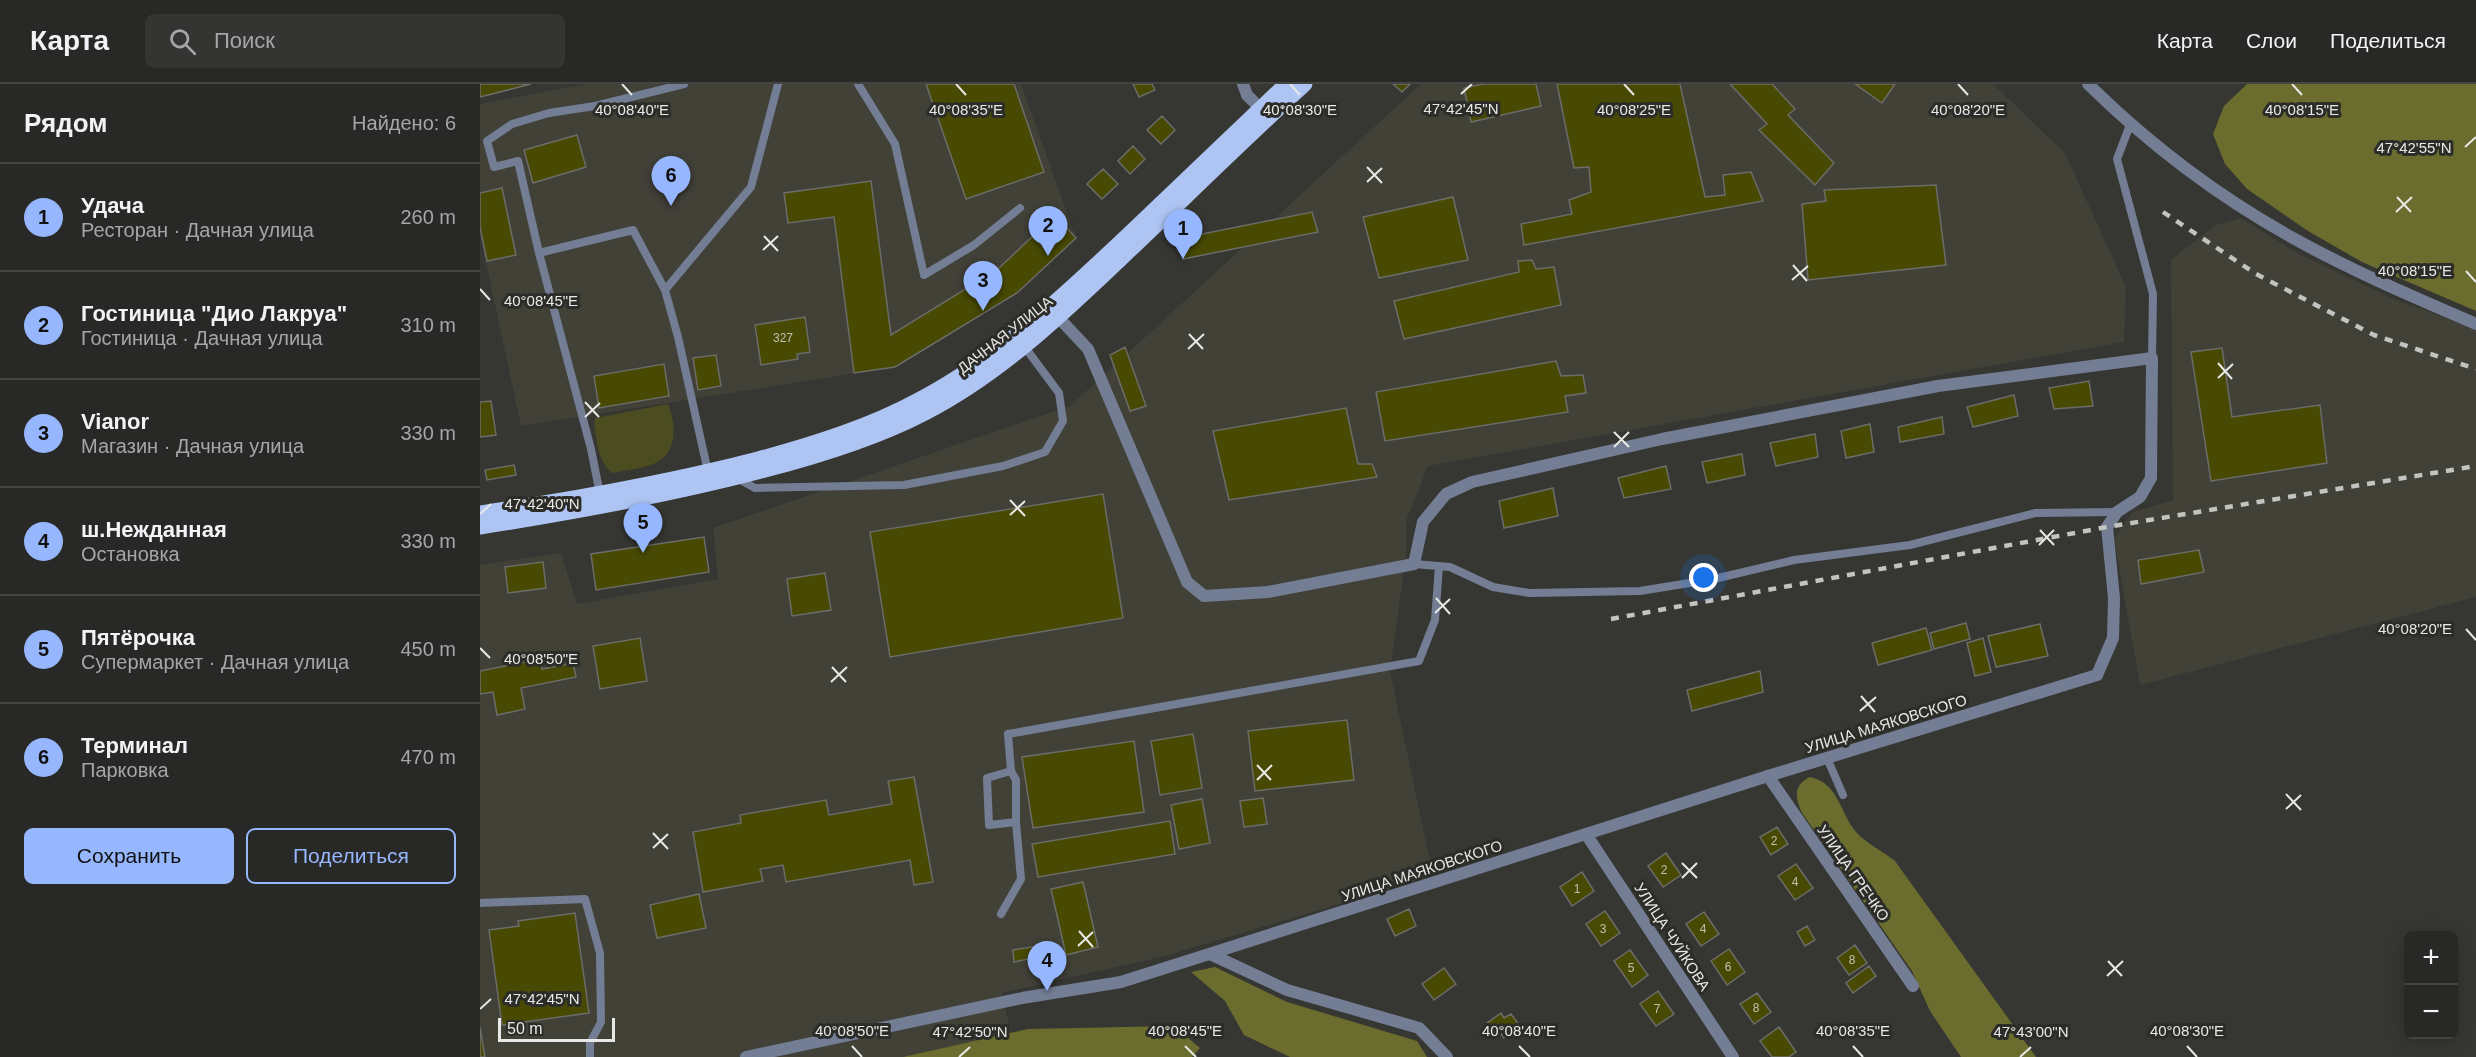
<!DOCTYPE html>
<html lang="ru">
<meta charset="utf-8">
<style>
body{margin:0;font-family:Arial,sans-serif;background:#343432;color:#f1f3f6}
.controls{position:absolute;right:18px;bottom:18px;display:grid;overflow:hidden;border-radius:9px;box-shadow:0 3px 15px #0003}
.controls button{width:54px;height:54px;display:grid;place-items:center;padding:0;border:0;border-bottom:2px solid #444443;background:#282826;color:#f1f3f6;font:30px sans-serif}
.scale{position:absolute;left:18px;bottom:15px;width:117px;box-sizing:border-box;padding-left:6px;border:3px solid #e8e9e6;border-top:0;font-size:16px;line-height:21px;white-space:nowrap;color:#e8e9e6;-webkit-text-stroke:4px #2c2c29;paint-order:stroke}
.you{position:absolute;left:1224px;top:494px;width:21px;height:21px;margin:-15px;border:4px solid #fff;border-radius:50%;background:#1a73e8;box-shadow:0 0 0 9px #1a73e833}
.badge{display:grid;place-items:center;width:39px;height:39px;border-radius:50%;background:#96b6fd;color:#111;font-size:20px;font-weight:700}
.pin{position:absolute;translate:-50% -50px;filter:drop-shadow(0 2px 3px #0008)}
.pin::after{content:'';position:absolute;top:32px;width:21px;height:18px;background:inherit;clip-path:polygon(0 0,100% 0,50% 100%)}
.list{margin:0;padding:0;list-style:none}
h2{display:flex;justify-content:space-between;align-items:center;height:78px;margin:0;padding:0 24px;font-size:26px}
h2 small{font-size:20px;font-weight:400;color:#a5a6a7}
.list li{display:grid;grid-template-columns:39px 1fr auto;gap:18px;align-items:center;box-sizing:border-box;height:108px;padding:0 24px;border-top:2px solid #444443}
.list b{display:block;font-size:22px;white-space:nowrap}
.list p{margin:0;font-size:20px;white-space:nowrap;color:#a5a6a7}
.list em{font-size:20px;font-style:normal;color:#a5a6a7}
.actions{display:flex;gap:12px;padding:18px 24px}
.actions a{flex:1;padding:14px 0;border:2px solid #96b6fd;border-radius:9px;text-align:center;font-size:21px;color:#96b6fd}
.actions .main{background:#96b6fd;color:#111}
.icon{flex:none;width:33px;height:33px;fill:none;stroke:currentColor;stroke-width:2;stroke-linecap:round;stroke-linejoin:round}
.map{position:relative;flex:none;width:1996px;height:973px;overflow:hidden}
header{display:flex;align-items:center;gap:36px;box-sizing:border-box;height:84px;padding:0 30px;background:#282826;border-bottom:2px solid #444443}
header strong{font-size:28px}
nav{display:flex;gap:33px;margin-inline-start:auto;font-size:21px}
.search{width:420px;height:54px;background:#343432;display:flex;align-items:center;gap:15px;box-sizing:border-box;padding:0 21px;border-radius:9px;color:#a5a6a7;font-size:22px}
main{display:flex}
aside{flex:1;background:#282826}
.map>svg:first-child{display:block}
.built{fill:#414138}
.green{fill:#4b4d21}
.forest{fill:#6a6d2e}
.building{fill:#484a03;stroke:#6c6c68;stroke-width:1.5}
.lines{fill:none;stroke-linecap:round;stroke-linejoin:round}
.service{stroke:#737e95;stroke-width:8}
.minor{stroke:#737e95;stroke-width:12}
.tertiary{stroke:#737e95;stroke-width:12}
.primary{stroke:#aec5f4;stroke-width:15}
.rail{stroke:#c3c3c0;stroke-width:4.5;stroke-dasharray:8 8;stroke-linecap:butt}
.ticks{fill:none;stroke:#e8e9e6;stroke-width:2}
.labels{text-anchor:middle;stroke-width:6;stroke-linejoin:round;paint-order:stroke}
.number-label{font-size:12px;fill:#c0c1ad}
.street-label{font-size:15px;fill:#e8e9e6;stroke:#2c2c29}
.ticks-label{font-size:15px;text-anchor:middle;fill:#e8e9e6;stroke:#2c2c29;stroke-width:6;stroke-linejoin:round;paint-order:stroke}
</style>
<header>
<strong>Карта</strong>
<div class="search"><svg class="icon" aria-label="search" viewBox="0 0 24 24"><circle cx="10" cy="10" r="6"/><path d="M15 15l6 6"/></svg>Поиск</div>
<nav><a>Карта</a><a>Слои</a><a>Поделиться</a></nav>
</header>
<main>
<aside>
<h2>Рядом<small>Найдено: 6</small></h2>
<ul class="list">
<li><span class="badge">1</span><div><b>Удача</b><p>Ресторан · Дачная улица</p></div><em>260 m</em></li>
<li><span class="badge">2</span><div><b>Гостиница &quot;Дио Лакруа&quot;</b><p>Гостиница · Дачная улица</p></div><em>310 m</em></li>
<li><span class="badge">3</span><div><b>Vianor</b><p>Магазин · Дачная улица</p></div><em>330 m</em></li>
<li><span class="badge">4</span><div><b>ш.Нежданная</b><p>Остановка</p></div><em>330 m</em></li>
<li><span class="badge">5</span><div><b>Пятёрочка</b><p>Супермаркет · Дачная улица</p></div><em>450 m</em></li>
<li><span class="badge">6</span><div><b>Терминал</b><p>Парковка</p></div><em>470 m</em></li>
</ul>
<div class="actions"><a class="main">Сохранить</a><a>Поделиться</a></div>
</aside>
<div class="map">
<svg width="1996" height="973" viewBox="0 0 1996 973">
<rect width="100%" height="100%" fill="#363633"/>
<path class="built" d="M 105,0 L 541,0 L 596,154 L 537,209 L 415,283 L 41,342 L 0,151 L 0,20 Z
M 941,0 L 1513,0 L 1585,69 L 1646,203 L 1644,258 L 948,382 L 926,437 L 926,472 L 910,587 L 953,792 L 685,872 L 522,909 L 536,973 L 0,973 L 0,481 L 81,469 L 97,520 L 238,495 L 233,444 L 590,322 Z
M 1761,134 L 1819,170 L 1914,215 L 1996,245 L 1996,513 L 1660,601 L 1634,455 L 1653,428 L 1693,416 L 1691,176 L 1735,141 Z"/>
<path class="green" d="M 188,320 C 197,342 198,372 171,381 C 159,385 145,386 133,389 C 118,380 117,356 114,340 L 115,334 Z"/>
<path class="forest" d="M 1767,0 L 1996,0 L 1996,227 L 1882,178 L 1828,147 L 1767,105 L 1745,80 L 1733,50 L 1744,22 Z
M 1330,693 C 1360,700 1359,729 1377,749 C 1387,760 1403,767 1415,777 L 1556,973 L 1481,973 L 1450,927 L 1432,887 L 1322,729 C 1315,714 1313,701 1330,693 Z
M 735,883 L 807,918 L 937,957 L 947,973 L 810,973 L 764,951 L 745,917 L 711,888 Z
M 694,942 L 720,964 L 712,973 L 423,973 L 548,945 Z"/>
<path class="building" d="M 0,0 L 51,0 L 0,13 Z
M 446,0 L 534,0 L 564,88 L 486,115 Z
M 653,0 L 672,0 L 675,6 L 659,13 Z
M 913,0 L 930,0 L 922,8 Z
M 1003,0 L 1056,0 L 1061,22 L 991,38 L 984,4 Z
M 1077,0 L 1200,0 L 1225,113 L 1245,111 L 1243,91 L 1271,88 L 1283,117 L 1044,161 L 1041,140 L 1092,130 L 1089,116 L 1111,108 L 1109,83 L 1094,84 Z
M 1250,0 L 1292,0 L 1315,25 L 1308,31 L 1354,79 L 1335,101 L 1279,46 L 1287,40 Z
M 1375,0 L 1415,0 L 1402,19 Z
M 682,32 L 695,46 L 681,60 L 667,46 Z
M 97,51 L 106,83 L 53,99 L 44,66 Z
M 653,62 L 665,75 L 650,90 L 638,77 Z
M 623,85 L 638,100 L 622,115 L 607,100 Z
M 391,97 L 411,251 L 518,185 L 575,131 L 596,154 L 537,209 L 415,283 L 374,289 L 354,133 L 308,139 L 304,109 Z
M 1456,101 L 1466,181 L 1328,196 L 1322,120 L 1346,117 L 1344,106 Z
M 22,104 L 36,171 L 7,177 L 0,143 L 0,109 Z
M 973,113 L 988,176 L 899,194 L 883,133 Z
M 832,128 L 838,148 L 703,175 L 702,154 Z
M 1052,176 L 1056,185 L 1074,183 L 1081,221 L 924,255 L 914,217 L 1039,188 L 1038,177 Z
M 325,233 L 330,268 L 317,270 L 318,275 L 281,281 L 275,241 Z
M 645,263 L 666,322 L 650,327 L 630,271 Z
M 1742,264 L 1752,333 L 1840,321 L 1847,379 L 1731,397 L 1711,268 Z
M 236,271 L 241,302 L 218,306 L 213,274 Z
M 1076,277 L 1081,292 L 1103,291 L 1106,309 L 1085,312 L 1088,328 L 905,357 L 896,308 Z
M 184,280 L 189,312 L 119,324 L 114,292 Z
M 1609,297 L 1613,322 L 1574,325 L 1569,304 Z
M 1534,311 L 1538,332 L 1493,343 L 1487,323 Z
M 11,317 L 16,351 L 0,353 L 0,318 Z
M 866,324 L 878,380 L 892,380 L 897,393 L 749,416 L 733,347 Z
M 1462,333 L 1464,350 L 1420,358 L 1418,343 Z
M 1390,340 L 1394,368 L 1366,374 L 1361,347 Z
M 1335,350 L 1338,373 L 1296,382 L 1290,359 Z
M 1262,370 L 1265,391 L 1227,399 L 1222,378 Z
M 34,381 L 36,391 L 7,396 L 5,386 Z
M 1186,382 L 1191,405 L 1144,414 L 1138,394 Z
M 1073,404 L 1078,432 L 1024,444 L 1019,417 Z
M 623,410 L 643,534 L 410,573 L 390,448 Z
M 224,453 L 229,488 L 116,506 L 111,470 Z
M 1719,466 L 1724,488 L 1661,500 L 1658,476 Z
M 63,478 L 66,504 L 28,509 L 25,483 Z
M 345,489 L 351,526 L 312,532 L 307,495 Z
M 1486,539 L 1490,555 L 1454,565 L 1450,549 Z
M 1560,540 L 1568,572 L 1516,583 L 1508,552 Z
M 1446,544 L 1452,566 L 1398,581 L 1392,559 Z
M 160,554 L 167,597 L 120,605 L 113,562 Z
M 1503,554 L 1511,588 L 1495,592 L 1487,559 Z
M 60,575 L 62,585 L 93,579 L 96,593 L 41,604 L 45,625 L 17,631 L 13,608 L 0,610 L 0,587 Z
M 1280,587 L 1283,608 L 1212,627 L 1207,606 Z
M 867,636 L 874,696 L 775,707 L 768,647 Z
M 713,650 L 722,704 L 680,711 L 671,657 Z
M 654,657 L 664,728 L 553,744 L 542,673 Z
M 434,693 L 453,798 L 434,801 L 430,776 L 306,798 L 303,781 L 280,785 L 283,797 L 223,808 L 213,748 L 261,739 L 260,731 L 346,716 L 349,731 L 412,720 L 408,697 Z
M 783,714 L 787,740 L 764,743 L 760,717 Z
M 722,715 L 730,759 L 699,765 L 691,721 Z
M 690,737 L 695,770 L 558,793 L 552,760 Z
M 1297,743 L 1308,760 L 1291,771 L 1280,753 Z
M 1186,769 L 1201,791 L 1183,803 L 1168,782 Z
M 1316,780 L 1333,804 L 1315,816 L 1298,792 Z
M 1102,788 L 1114,807 L 1092,822 L 1080,803 Z
M 603,798 L 618,863 L 586,871 L 571,805 Z
M 219,810 L 226,844 L 177,854 L 170,821 Z
M 929,825 L 936,842 L 915,852 L 907,835 Z
M 1125,827 L 1140,849 L 1121,862 L 1106,840 Z
M 1224,828 L 1239,850 L 1221,862 L 1206,840 Z
M 95,829 L 109,929 L 22,941 L 9,846 L 39,842 L 38,837 Z
M 1327,842 L 1335,856 L 1325,862 L 1317,848 Z
M 1375,861 L 1387,879 L 1369,891 L 1357,874 Z
M 558,862 L 559,873 L 534,878 L 533,866 Z
M 1249,865 L 1265,888 L 1247,901 L 1231,877 Z
M 1150,866 L 1168,891 L 1152,903 L 1134,877 Z
M 1389,882 L 1396,892 L 1373,909 L 1366,899 Z
M 964,884 L 976,900 L 954,916 L 942,900 Z
M 1178,907 L 1194,930 L 1176,942 L 1160,920 Z
M 1277,909 L 1291,928 L 1274,940 L 1260,920 Z
M 1021,929 L 1024,934 L 1031,930 L 1040,942 L 1024,954 L 1017,944 L 1012,947 L 1007,939 Z
M 0,943 L 5,973 L 0,973 Z
M 1299,943 L 1316,968 L 1309,973 L 1292,973 L 1280,957 Z"/>
<g class="lines">
<path class="service" d="M 204,0 L 115,22 L 69,29 L 32,40 L 7,57 L 14,83 L 38,77 L 59,169 L 153,146 L 185,206 L 198,253 L 228,388
M 378,0 L 415,60 L 444,191 L 494,161 L 540,124
M 1650,41 L 1637,75 L 1673,210 L 1672,274
M 59,169 L 111,365 L 120,410
M 185,206 L 271,103 L 298,0
M 257,394 L 275,404 L 424,401 L 523,382 L 565,368 L 583,337 L 579,309 L 544,262
M 934,480 L 970,483 L 1013,503 L 1049,509 L 1160,507 L 1234,495 L 1314,476 L 1430,461 L 1555,429 L 1637,428
M 1347,674 L 1363,711
M 531,687 L 536,696 L 536,738
M 0,819 L 105,815 L 120,869 L 121,938 L 110,959 L 110,973
M 521,830 L 541,795 L 536,738 L 509,741 L 507,694 L 531,687 L 528,650 L 939,577 L 955,536 L 959,482"/>
<path class="minor" d="M 763,0 L 767,11 L 780,24
M 1608,0 C 1668,59 1739,113 1813,154 C 1872,187 1934,213 1996,240
M 578,233 L 608,265 L 707,498 L 724,512 L 788,508 L 934,480 L 943,438 L 966,410 L 992,398 L 1182,355 L 1458,302 L 1672,274 L 1671,394 L 1660,413 L 1637,428 L 1627,443 L 1634,514 L 1633,554 L 1617,591
M 1288,692 L 1433,902
M 1106,750 L 1253,973"/>
<path class="tertiary" d="M 730,870 L 807,906 L 939,944 L 967,973
M 266,973 L 542,914 L 641,898 L 1288,692 L 1617,591"/>
<path class="primary" d="M 0,429 C 94,415 186,399 278,375 C 334,360 391,342 442,314 C 522,271 586,209 652,147 C 703,98 755,49 806,0
M 0,443 C 96,428 191,411 285,386 C 339,372 395,355 445,329 C 521,290 584,229 646,170 C 705,114 764,56 825,0"/>
<path class="rail" d="M 1683,128 L 1776,190 L 1894,251 L 1996,285
M 1131,535 L 1627,443 L 1996,382"/>
</g>
<path class="ticks" d="M 142,0 L 152,11M 476,0 L 486,11M 810,0 L 820,11M 1144,0 L 1154,11M 1478,0 L 1488,11M 1812,0 L 1822,11M 981,10 L 992,0M 1985,63 L 1996,53M 887,83 L 902,99M 887,98 L 902,84M 1917,113 L 1931,128M 1916,128 L 1932,113M 284,152 L 298,167M 283,166 L 298,152M 1313,181 L 1327,197M 1986,187 L 1996,198M 1312,196 L 1328,182M 0,205 L 10,216M 709,250 L 723,265M 708,265 L 724,250M 1738,279 L 1752,295M 1738,294 L 1753,280M 105,318 L 119,333M 105,333 L 120,319M 1134,348 L 1149,363M 1134,363 L 1149,348M 530,416 L 545,432M 0,430 L 11,420M 530,431 L 545,417M 1560,446 L 1574,461M 1559,461 L 1574,446M 956,514 L 970,530M 955,529 L 970,515M 1986,545 L 1996,556M 0,564 L 10,574M 352,583 L 366,598M 351,598 L 367,583M 1381,612 L 1395,628M 1380,627 L 1396,613M 777,681 L 791,696M 777,696 L 792,681M 1806,710 L 1821,726M 1806,725 L 1821,711M 173,749 L 188,765M 173,764 L 188,750M 1202,779 L 1217,794M 1202,794 L 1217,779M 599,847 L 613,863M 598,862 L 613,848M 1628,877 L 1642,892M 1627,892 L 1643,877M 0,925 L 11,915M 372,962 L 382,973M 705,962 L 716,973M 1039,962 L 1050,973M 1373,962 L 1383,973M 1707,962 L 1717,973M 479,973 L 490,963M 1540,973 L 1551,963"/>
<g class="labels">
<g class="number-label">
<text x="303" y="258">327</text>
<text x="1294" y="761">2</text>
<text x="1184" y="790">2</text>
<text x="1315" y="802">4</text>
<text x="1097" y="809">1</text>
<text x="1123" y="849">3</text>
<text x="1223" y="849">4</text>
<text x="1372" y="880">8</text>
<text x="1248" y="887">6</text>
<text x="1151" y="888">5</text>
<text x="1276" y="928">8</text>
<text x="1177" y="929">7</text>
</g>
<g class="street-label">
<text transform="translate(525 251) rotate(-38)" y="5">ДАЧНАЯ УЛИЦА</text>
<text transform="translate(1406 640) rotate(-17)" y="5">УЛИЦА МАЯКОВСКОГО</text>
<text transform="translate(942 787) rotate(-18)" y="5">УЛИЦА МАЯКОВСКОГО</text>
<text transform="translate(1373 789) rotate(55)" y="5">УЛИЦА ГРЕЧКО</text>
<text transform="translate(1192 853) rotate(57)" y="5">УЛИЦА ЧУЙКОВА</text>
</g>
</g>
<g class="ticks-label">
<text x="981" y="30">47°42'45"N</text>
<text x="152" y="31">40°08'40"E</text>
<text x="486" y="31">40°08'35"E</text>
<text x="820" y="31">40°08'30"E</text>
<text x="1154" y="31">40°08'25"E</text>
<text x="1488" y="31">40°08'20"E</text>
<text x="1822" y="31">40°08'15"E</text>
<text x="1934" y="69">47°42'55"N</text>
<text x="1935" y="192">40°08'15"E</text>
<text x="61" y="222">40°08'45"E</text>
<text x="62" y="425">47°42'40"N</text>
<text x="1935" y="550">40°08'20"E</text>
<text x="61" y="580">40°08'50"E</text>
<text x="62" y="920">47°42'45"N</text>
<text x="372" y="952">40°08'50"E</text>
<text x="705" y="952">40°08'45"E</text>
<text x="1039" y="952">40°08'40"E</text>
<text x="1373" y="952">40°08'35"E</text>
<text x="1707" y="952">40°08'30"E</text>
<text x="490" y="953">47°42'50"N</text>
<text x="1551" y="953">47°43'00"N</text>
</g>
</svg>
<div class="controls">
<button>+</button>
<button>−</button>
</div>
<div class="scale">50 m</div>
<div class="you"></div>
<div class="pin badge" style="left:703px;top:175px">1</div>
<div class="pin badge" style="left:568px;top:172px">2</div>
<div class="pin badge" style="left:503px;top:227px">3</div>
<div class="pin badge" style="left:567px;top:907px">4</div>
<div class="pin badge" style="left:163px;top:469px">5</div>
<div class="pin badge" style="left:191px;top:122px">6</div>
</div>
</main>
